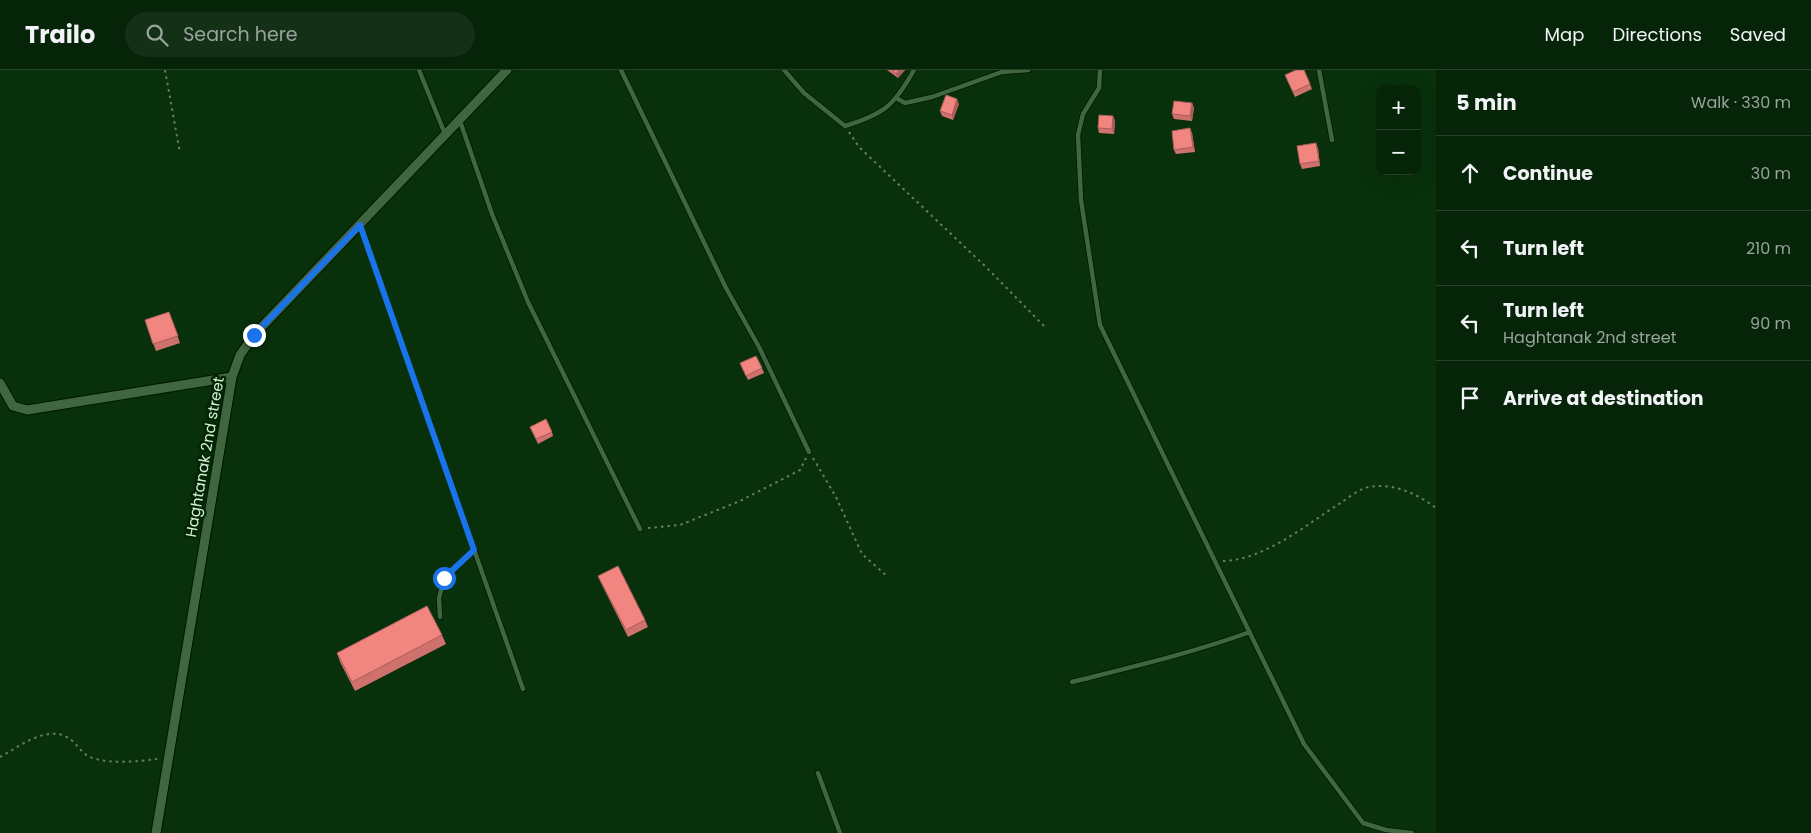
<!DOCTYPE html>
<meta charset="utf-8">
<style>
body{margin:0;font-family:Poppins,sans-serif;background:#143016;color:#f1f3f6}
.controls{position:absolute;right:15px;top:15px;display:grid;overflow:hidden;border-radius:10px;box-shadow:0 5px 20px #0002}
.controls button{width:45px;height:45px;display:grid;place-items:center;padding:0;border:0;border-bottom:1px solid #274129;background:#062408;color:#f1f3f6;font:25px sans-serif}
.stop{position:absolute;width:15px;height:15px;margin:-11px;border:4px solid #1a73e8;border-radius:50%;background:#fff}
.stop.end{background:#1a73e8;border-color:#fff;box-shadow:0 1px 5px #0008}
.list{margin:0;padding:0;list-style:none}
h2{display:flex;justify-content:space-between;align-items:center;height:65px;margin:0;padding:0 20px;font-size:21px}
h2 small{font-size:16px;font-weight:400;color:#98a49c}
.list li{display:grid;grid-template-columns:32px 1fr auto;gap:15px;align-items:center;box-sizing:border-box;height:75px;padding:0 20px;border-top:1px solid #274129}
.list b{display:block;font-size:19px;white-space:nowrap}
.list p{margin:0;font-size:16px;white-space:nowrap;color:#98a49c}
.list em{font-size:16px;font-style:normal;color:#98a49c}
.icon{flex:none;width:28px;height:28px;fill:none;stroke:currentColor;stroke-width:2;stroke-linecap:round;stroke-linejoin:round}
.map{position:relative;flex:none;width:1436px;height:763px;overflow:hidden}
header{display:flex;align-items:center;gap:30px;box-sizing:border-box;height:70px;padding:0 25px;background:#062408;border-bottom:1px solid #274129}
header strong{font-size:24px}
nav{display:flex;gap:28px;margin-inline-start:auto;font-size:18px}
.search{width:350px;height:45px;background:#143016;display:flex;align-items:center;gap:12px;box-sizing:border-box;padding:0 18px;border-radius:28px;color:#98a49c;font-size:19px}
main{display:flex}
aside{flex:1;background:#062408}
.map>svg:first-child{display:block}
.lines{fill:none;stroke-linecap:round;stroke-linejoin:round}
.lane-casing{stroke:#001600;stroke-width:6}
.street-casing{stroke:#001600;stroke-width:11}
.path{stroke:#608062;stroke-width:2;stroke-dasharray:2.5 4;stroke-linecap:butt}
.lane{stroke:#3f663f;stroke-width:4.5}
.street{stroke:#3f663f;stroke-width:9}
.wall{fill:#cf726d}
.shaded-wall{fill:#a95d59}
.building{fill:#f1857f;stroke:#a95d59}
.route{stroke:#1a73e8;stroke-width:6}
.labels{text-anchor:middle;stroke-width:5;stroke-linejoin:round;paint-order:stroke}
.street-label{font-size:15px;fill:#daefd9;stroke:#002602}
</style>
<header>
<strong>Trailo</strong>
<div class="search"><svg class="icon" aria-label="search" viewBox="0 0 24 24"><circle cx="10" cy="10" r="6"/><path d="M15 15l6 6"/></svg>Search here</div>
<nav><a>Map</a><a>Directions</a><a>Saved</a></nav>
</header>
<main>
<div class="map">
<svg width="1436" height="763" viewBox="0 0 1436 763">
<rect width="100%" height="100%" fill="#08300b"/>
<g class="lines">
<defs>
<path id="lane" d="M 419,0 L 445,64
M 621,0 L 726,218 L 759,277 L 809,382
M 784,0 L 804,23 L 845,56 C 884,44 894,36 914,0
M 1100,0 L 1099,18 L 1083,44 L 1078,65 L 1081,130 L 1100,255 L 1304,674 L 1363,753 L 1386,760 L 1412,763
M 1319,0 L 1332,70
M 896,28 L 905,33 L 932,27 L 1002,2 L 1028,0
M 460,51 L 492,144 L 528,232 L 640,459
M 360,155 L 523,619
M 440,547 L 439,528 L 444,509 L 474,480
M 1072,612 C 1132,597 1192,583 1250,562
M 818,703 L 840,763"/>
<path id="street" d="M 0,313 L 13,336 L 27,340 L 232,307
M 156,763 L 232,307 L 240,285 L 254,265 L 507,0"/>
</defs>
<use href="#lane" class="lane-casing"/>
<use href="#street" class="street-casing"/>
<path class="path" d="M 165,0 L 180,83
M 849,62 L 859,77 L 986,197 L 1045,257
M 813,388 L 836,427 L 862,484 L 888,507
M 648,458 L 680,455 L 740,431 L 800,400 L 806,388
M 1223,491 C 1264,490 1306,455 1339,434 C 1347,429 1356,421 1365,418 C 1389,411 1417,423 1436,438
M 0,687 C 19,677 48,653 70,669 C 77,674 82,684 90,687 C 110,695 138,691 158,689"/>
<use href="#lane" class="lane"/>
<use href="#street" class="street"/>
</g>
<path class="wall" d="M 887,0 L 905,0 L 898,8 Z
M 1287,10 L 1310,14 L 1312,19 L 1295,27 Z
M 1192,33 L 1194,38 L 1192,51 L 1174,49 L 1172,44 Z
M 959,34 L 953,50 L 942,46 L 940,41 Z
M 1113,46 L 1115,51 L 1114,64 L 1099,63 L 1098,58 Z
M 1190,58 L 1192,63 L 1195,82 L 1176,84 L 1174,80 Z
M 1318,78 L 1320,96 L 1302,99 L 1300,94 Z
M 169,242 L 180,273 L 156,281 L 145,250 Z
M 740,293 L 762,298 L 764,303 L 748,310 Z
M 530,357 L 552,362 L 553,366 L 538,374 Z
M 598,506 L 645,550 L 648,557 L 628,567 L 601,513 Z
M 442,565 L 446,574 L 355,621 L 340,592 L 337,583 Z"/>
<path class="shaded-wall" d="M 899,0 L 905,0 L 898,8 L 896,4 Z
M 957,29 L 959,34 L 953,50 L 952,45 Z
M 1192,33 L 1194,38 L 1192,51 L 1190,46 Z
M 1113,46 L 1115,51 L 1114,64 L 1112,59 Z
M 1190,58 L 1192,63 L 1195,82 L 1193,77 Z
M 1316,73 L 1318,78 L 1320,96 L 1319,91 Z"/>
<path class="building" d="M 892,0 L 899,0 L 896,4 Z
M 1296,0 L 1304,0 L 1310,14 L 1293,22 L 1285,5 Z
M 946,25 L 957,29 L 952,45 L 940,41 Z
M 1174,31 L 1192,33 L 1190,46 L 1172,44 Z
M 1099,45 L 1113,46 L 1112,59 L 1098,58 Z
M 1190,58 L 1193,77 L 1174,80 L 1172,61 Z
M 1316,73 L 1319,91 L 1300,94 L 1297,76 Z
M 169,242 L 178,266 L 153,274 L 145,250 Z
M 756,286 L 762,298 L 746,306 L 740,293 Z
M 546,349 L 552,362 L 536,369 L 530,357 Z
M 618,496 L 645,550 L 626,560 L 598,506 Z
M 427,536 L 442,565 L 352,612 L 337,583 Z"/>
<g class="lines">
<path class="route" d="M 254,265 L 360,155 L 474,480 L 444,508"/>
</g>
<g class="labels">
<g class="street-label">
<text transform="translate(205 387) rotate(-80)" y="5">Haghtanak 2nd street</text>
</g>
</g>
</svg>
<div class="controls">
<button>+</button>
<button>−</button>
</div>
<div class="stop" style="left:444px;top:508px"></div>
<div class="stop end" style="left:254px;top:265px"></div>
</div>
<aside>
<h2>5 min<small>Walk · 330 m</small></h2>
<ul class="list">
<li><svg class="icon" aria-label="ahead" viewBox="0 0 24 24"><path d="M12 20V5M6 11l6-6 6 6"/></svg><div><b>Continue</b></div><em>30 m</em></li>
<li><svg class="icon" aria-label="left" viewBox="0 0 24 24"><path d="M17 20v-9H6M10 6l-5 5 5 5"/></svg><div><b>Turn left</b></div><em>210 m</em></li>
<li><svg class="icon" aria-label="left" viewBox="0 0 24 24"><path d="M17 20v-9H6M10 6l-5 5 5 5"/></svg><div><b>Turn left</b><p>Haghtanak 2nd street</p></div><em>90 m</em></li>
<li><svg class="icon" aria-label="arrive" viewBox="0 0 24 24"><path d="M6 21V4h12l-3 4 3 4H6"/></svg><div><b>Arrive at destination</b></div></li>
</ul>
</aside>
</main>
